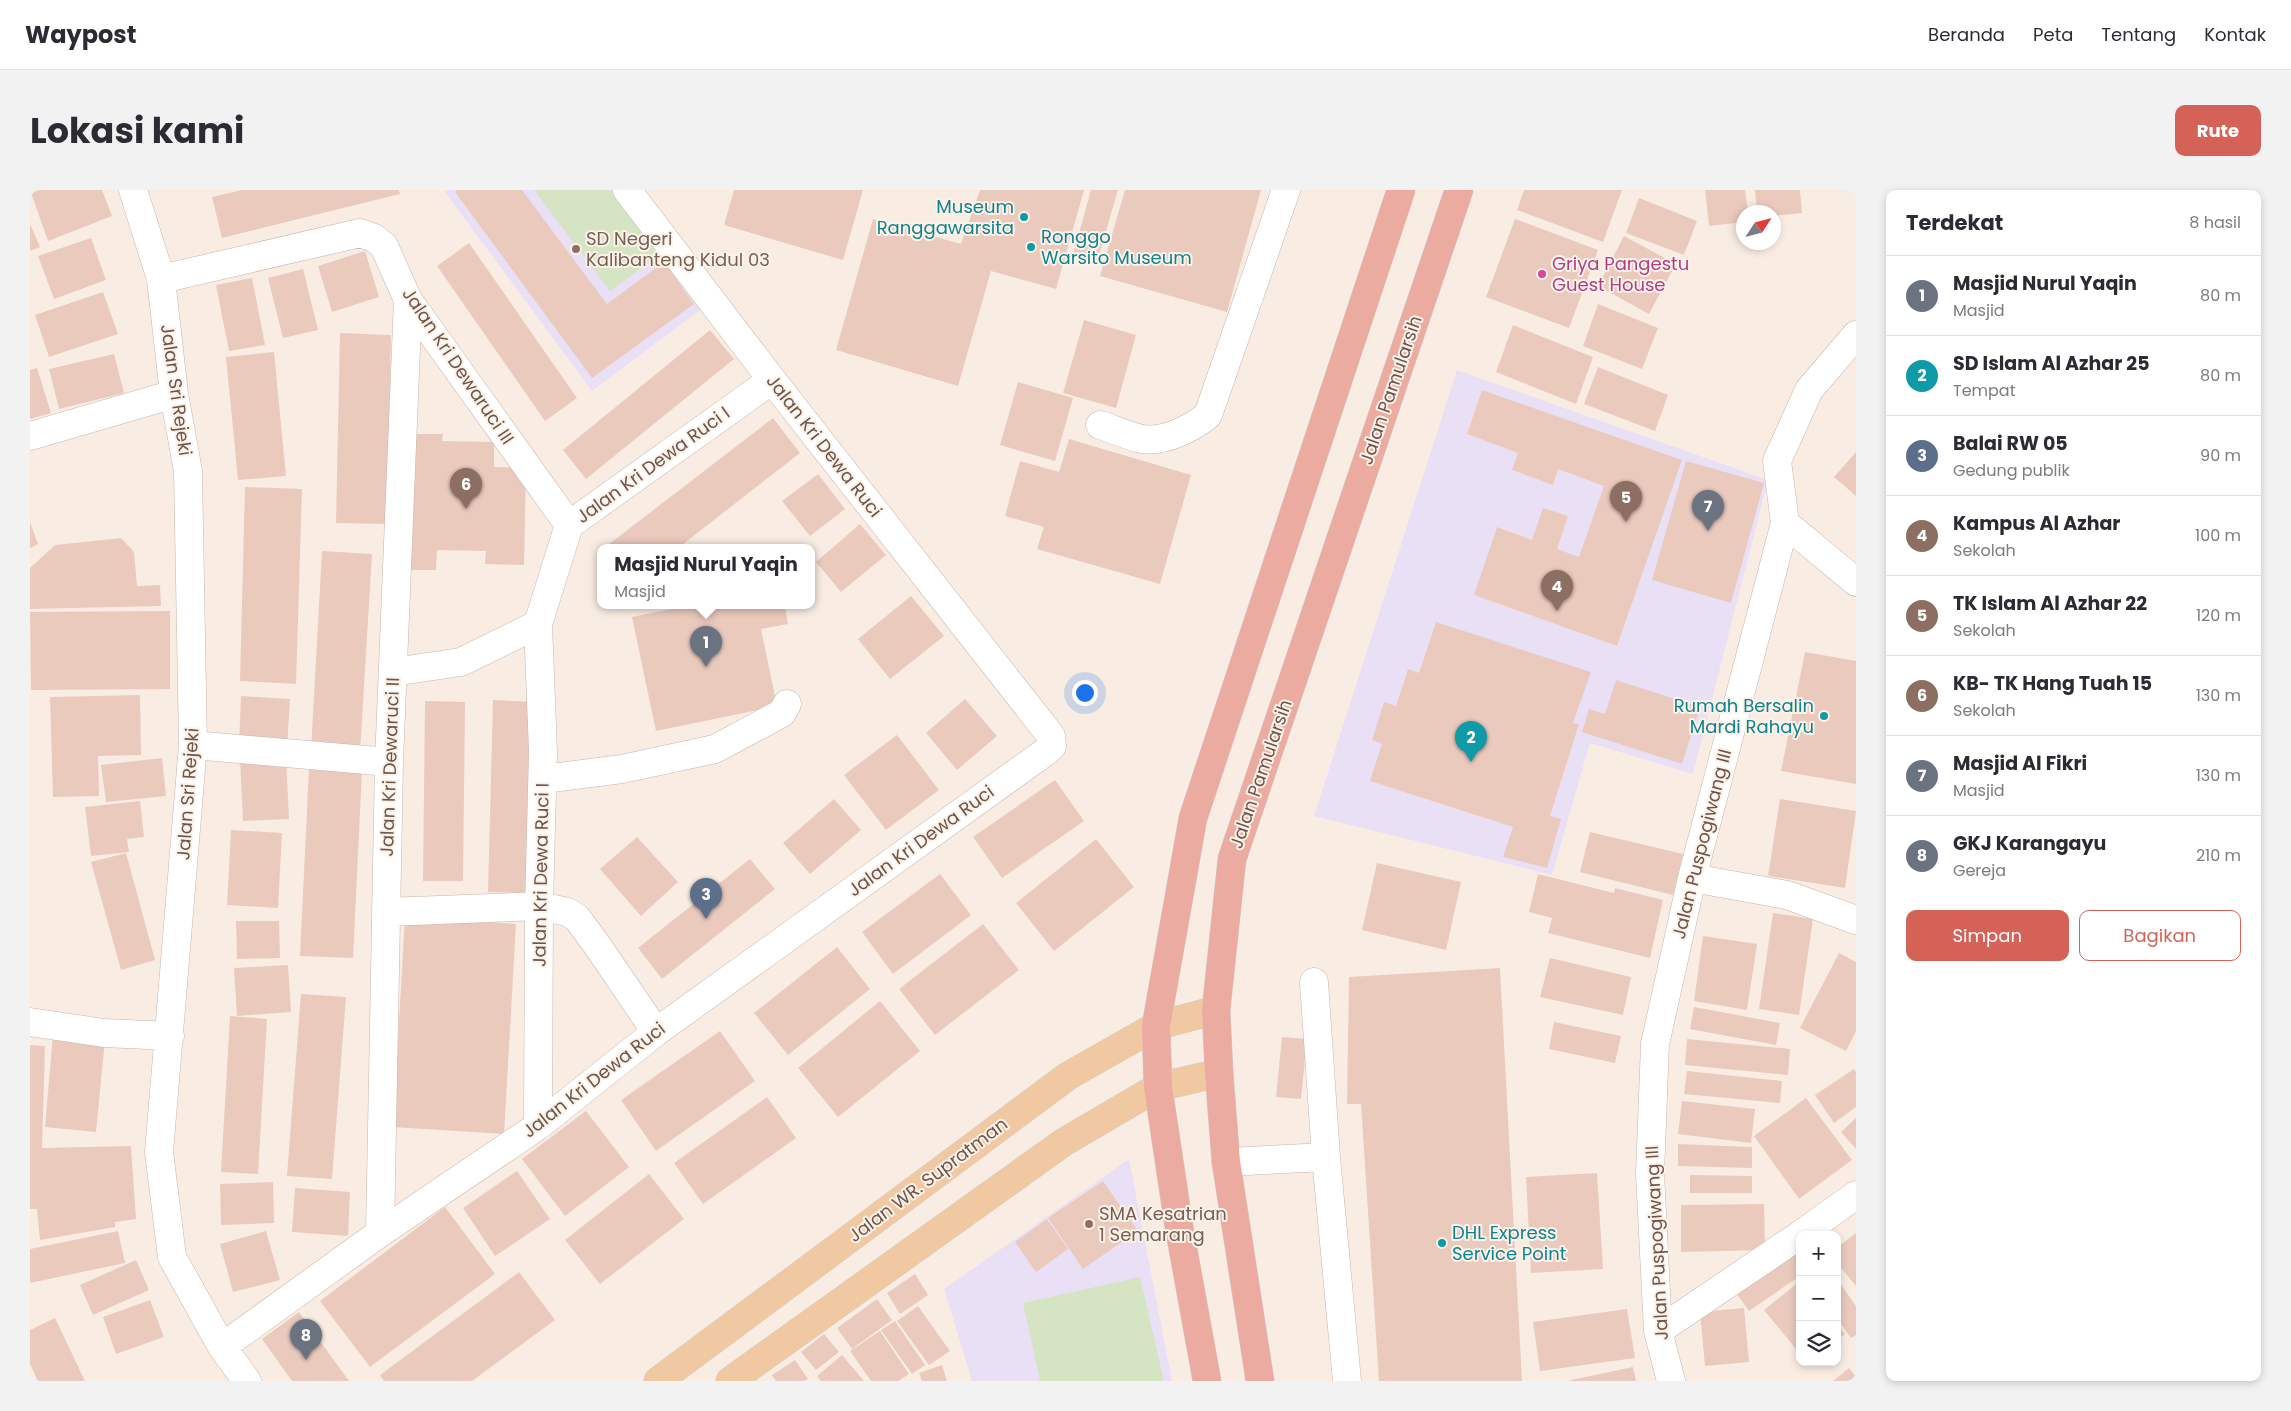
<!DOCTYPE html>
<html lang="id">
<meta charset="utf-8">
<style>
body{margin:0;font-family:Poppins,sans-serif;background:#f2f2f3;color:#2b2b33}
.controls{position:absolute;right:15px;bottom:15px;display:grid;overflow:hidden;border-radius:10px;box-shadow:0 2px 8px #0003}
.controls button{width:45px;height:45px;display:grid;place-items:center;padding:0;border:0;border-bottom:1px solid #e1e1e2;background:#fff;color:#2b2b33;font:25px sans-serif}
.compass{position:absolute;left:1706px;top:15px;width:45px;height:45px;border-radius:50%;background:#fff;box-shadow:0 2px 8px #0003;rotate:54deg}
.you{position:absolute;left:1054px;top:502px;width:18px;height:18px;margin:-12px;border:4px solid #fff;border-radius:50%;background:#1a73e8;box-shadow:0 0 0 8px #1a73e833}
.badge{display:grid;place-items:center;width:32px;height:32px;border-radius:50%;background:#d56256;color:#fff;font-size:16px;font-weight:700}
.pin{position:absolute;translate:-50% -41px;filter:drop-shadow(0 1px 2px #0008)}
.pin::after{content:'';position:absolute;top:26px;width:18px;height:15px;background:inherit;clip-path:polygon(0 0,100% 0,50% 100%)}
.popup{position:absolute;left:567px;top:354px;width:218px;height:65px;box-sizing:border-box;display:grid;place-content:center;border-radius:10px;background:#fff;filter:drop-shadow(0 1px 4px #0005);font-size:16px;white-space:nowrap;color:#7c7c81}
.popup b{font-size:19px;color:#2b2b33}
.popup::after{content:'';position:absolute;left:50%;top:100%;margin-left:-10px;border:10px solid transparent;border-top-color:#fff}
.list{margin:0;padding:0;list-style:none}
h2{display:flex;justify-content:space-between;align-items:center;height:65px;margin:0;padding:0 20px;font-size:21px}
h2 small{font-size:16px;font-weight:400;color:#7c7c81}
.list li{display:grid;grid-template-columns:32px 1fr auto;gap:15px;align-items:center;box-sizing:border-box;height:80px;padding:0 20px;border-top:1px solid #e1e1e2}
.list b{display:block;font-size:19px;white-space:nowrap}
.list p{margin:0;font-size:16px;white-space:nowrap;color:#7c7c81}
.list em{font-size:16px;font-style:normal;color:#7c7c81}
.actions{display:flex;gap:10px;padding:15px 20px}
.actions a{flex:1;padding:11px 0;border:1px solid #d56256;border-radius:10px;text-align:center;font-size:18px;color:#d56256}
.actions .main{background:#d56256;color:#fff}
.icon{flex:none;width:28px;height:28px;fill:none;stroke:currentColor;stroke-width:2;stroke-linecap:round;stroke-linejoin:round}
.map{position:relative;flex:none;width:1826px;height:1191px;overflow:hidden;border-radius:10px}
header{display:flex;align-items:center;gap:30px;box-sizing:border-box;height:70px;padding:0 25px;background:#fff;border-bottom:1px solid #e1e1e2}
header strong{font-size:24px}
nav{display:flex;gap:28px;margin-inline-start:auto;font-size:18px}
.intro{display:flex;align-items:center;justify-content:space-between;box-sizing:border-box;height:120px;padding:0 30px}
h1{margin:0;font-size:35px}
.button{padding:12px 22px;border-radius:10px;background:#d56256;color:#fff;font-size:18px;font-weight:700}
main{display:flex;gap:30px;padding:0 30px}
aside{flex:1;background:#fff;border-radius:10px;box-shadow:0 2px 8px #0003}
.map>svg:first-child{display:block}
.education{fill:#eae0f5}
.green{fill:#d5e4c3}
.building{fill:#ebcabe}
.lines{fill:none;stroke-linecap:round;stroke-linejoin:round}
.minor-casing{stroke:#c8b5ab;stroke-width:29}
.major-casing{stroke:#d3ccc9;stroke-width:29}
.highway-casing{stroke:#d3ccc9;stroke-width:29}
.minor{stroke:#fff;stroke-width:28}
.major{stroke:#f0c9a2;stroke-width:28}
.highway{stroke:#ecaba1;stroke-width:28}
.culture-dot{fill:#0f9aa8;stroke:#fcf2e8;stroke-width:2}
.education-dot{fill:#8d6e63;stroke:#fcf2e8;stroke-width:2}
.hotel-dot{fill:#d1479c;stroke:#fcf2e8;stroke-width:2}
.labels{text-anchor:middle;stroke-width:4;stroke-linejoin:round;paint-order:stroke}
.culture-label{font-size:18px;fill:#0d838f;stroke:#fcf2e8;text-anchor:end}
.education-label{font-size:18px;fill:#785e54;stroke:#fcf2e8;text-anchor:start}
.hotel-label{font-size:18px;fill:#b23c85;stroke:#fcf2e8;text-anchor:start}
.street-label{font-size:18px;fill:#6d544c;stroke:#fcf2e8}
</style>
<header>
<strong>Waypost</strong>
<nav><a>Beranda</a><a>Peta</a><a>Tentang</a><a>Kontak</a></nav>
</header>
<div class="intro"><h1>Lokasi kami</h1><a class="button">Rute</a></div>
<main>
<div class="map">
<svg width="1826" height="1191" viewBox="0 0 1826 1191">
<rect width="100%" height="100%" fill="#f9ede3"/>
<path class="education" d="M 418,0 L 591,0 L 677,115 L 562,201 L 415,2 Z
M 1427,180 L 1738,290 L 1663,584 L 1560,553 L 1522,685 L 1284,626 Z
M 1099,969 L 1142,1191 L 942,1191 L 914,1099 Z"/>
<path class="green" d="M 504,0 L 581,0 L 629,65 L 580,101 Z
M 1110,1087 L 1134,1191 L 1010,1191 L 993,1113 Z"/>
<path class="building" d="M 0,0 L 72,0 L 82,26 L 18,51 Z
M 212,0 L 369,0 L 370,4 L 192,48 L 182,7 Z
M 427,0 L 492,0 L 577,114 L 634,72 L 664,114 L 562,188 L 425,2 Z
M 704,0 L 833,0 L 813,70 L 694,35 Z
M 950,0 L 1054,0 L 1026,99 L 961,81 L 928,196 L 806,160 L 843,29 L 931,54 Z
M 1061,0 L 1088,0 L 1067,72 L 1043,65 Z
M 1095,0 L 1231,0 L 1197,122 L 1070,86 Z
M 1494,0 L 1592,0 L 1573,52 L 1487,20 Z
M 1675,0 L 1715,0 L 1718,22 L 1714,22 L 1714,32 L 1679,36 Z
M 1725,0 L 1770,0 L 1772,23 L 1744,26 L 1744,22 L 1727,22 Z
M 1609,8 L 1667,31 L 1654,65 L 1596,43 Z
M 1485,29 L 1568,60 L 1539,138 L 1456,107 Z
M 0,34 L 10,57 L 0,61 Z
M 1594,46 L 1646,74 L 1619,124 L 1568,96 Z
M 61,48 L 76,90 L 24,109 L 8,66 Z
M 439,53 L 547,208 L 515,231 L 407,76 Z
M 335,61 L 349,107 L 302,122 L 288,76 Z
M 273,79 L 288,140 L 253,148 L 238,88 Z
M 222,88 L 235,155 L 199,161 L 186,95 Z
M 73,102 L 88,144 L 19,167 L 5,125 Z
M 1568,114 L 1628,138 L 1612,179 L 1553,156 Z
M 1054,130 L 1106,145 L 1086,218 L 1033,203 Z
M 1483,135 L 1563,167 L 1546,214 L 1466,182 Z
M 680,140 L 704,169 L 556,289 L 533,260 Z
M 310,143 L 361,145 L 357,334 L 306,333 Z
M 244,162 L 256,286 L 208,290 L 196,167 Z
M 84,164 L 94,203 L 29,219 L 19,179 Z
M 1568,177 L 1638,205 L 1625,241 L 1554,214 Z
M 7,178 L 21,223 L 0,229 L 0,180 Z
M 988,192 L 1043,208 L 1025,271 L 970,255 Z
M 1452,200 L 1652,270 L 1587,456 L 1444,405 L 1467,337 L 1502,350 L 1513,318 L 1538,326 L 1527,359 L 1549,367 L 1574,296 L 1528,279 L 1523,295 L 1482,280 L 1488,263 L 1437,244 Z
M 743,228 L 770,263 L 648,358 L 574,358 Z
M 378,244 L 413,244 L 412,251 L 464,252 L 464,277 L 496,278 L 494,375 L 455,374 L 456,361 L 407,360 L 406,380 L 376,380 Z
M 1039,249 L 1161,285 L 1130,394 L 1007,359 L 1014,337 L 975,326 L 990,271 L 1029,282 Z
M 1826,262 L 1826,306 L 1804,287 Z
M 1656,271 L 1734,293 L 1701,413 L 1622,390 Z
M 788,284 L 815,319 L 780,346 L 752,311 Z
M 215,297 L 272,299 L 266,494 L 210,491 Z
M 0,332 L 8,354 L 0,358 Z
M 830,334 L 856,365 L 811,402 L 786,372 Z
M 91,348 L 104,362 L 107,396 L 130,395 L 131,416 L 0,419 L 0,378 L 25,355 Z
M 292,361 L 342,364 L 330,563 L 281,560 Z
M 881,406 L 914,446 L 860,489 L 828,449 Z
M 656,416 L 755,416 L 758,434 L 731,439 L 747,516 L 626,541 L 602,427 Z
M 140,421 L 140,499 L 1,500 L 0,422 Z
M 1406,432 L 1561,482 L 1543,533 L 1549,534 L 1520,626 L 1531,629 L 1517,678 L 1473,667 L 1483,637 L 1340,591 L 1352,554 L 1342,550 L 1354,512 L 1366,516 L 1378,479 L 1389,483 Z
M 1775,462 L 1826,471 L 1826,594 L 1751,581 Z
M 1586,490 L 1670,517 L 1652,574 L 1552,542 L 1559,519 L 1575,524 Z
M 110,505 L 111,565 L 68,566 L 69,606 L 23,607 L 20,507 Z
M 211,506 L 260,509 L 257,558 L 209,555 Z
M 935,509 L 967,546 L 927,580 L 896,543 Z
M 463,510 L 503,512 L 498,703 L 458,702 Z
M 395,511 L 435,512 L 433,691 L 393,691 Z
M 867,545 L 909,600 L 856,640 L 814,585 Z
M 256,567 L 259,629 L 213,631 L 210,569 Z
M 132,568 L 136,606 L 76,612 L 71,575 Z
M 279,578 L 332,581 L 323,768 L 270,766 Z
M 1025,590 L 1054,631 L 972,688 L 943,647 Z
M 804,609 L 831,640 L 780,684 L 753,653 Z
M 1750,609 L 1826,621 L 1815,698 L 1738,686 Z
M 110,611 L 114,647 L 97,649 L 99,662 L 61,666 L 55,617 Z
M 201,640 L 252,643 L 248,718 L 197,715 Z
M 1560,642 L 1653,664 L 1643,705 L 1550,682 Z
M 607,647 L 648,692 L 611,726 L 570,679 Z
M 1066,649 L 1104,697 L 1024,761 L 986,713 Z
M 96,663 L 125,770 L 91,780 L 61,672 Z
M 720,669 L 745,699 L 632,789 L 608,758 Z
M 1347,673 L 1431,692 L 1416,760 L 1332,740 Z
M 910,684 L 941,725 L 863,784 L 832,742 Z
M 1508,684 L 1584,703 L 1585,698 L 1633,710 L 1620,768 L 1518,743 L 1522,728 L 1499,722 Z
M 1743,723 L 1783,729 L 1769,825 L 1729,819 Z
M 375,727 L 486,734 L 474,944 L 363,937 Z
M 206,731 L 249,731 L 250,768 L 207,769 Z
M 953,734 L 989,780 L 905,845 L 869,799 Z
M 1673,746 L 1727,754 L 1717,820 L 1664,811 Z
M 807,757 L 840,799 L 758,865 L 724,823 Z
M 1809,763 L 1826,772 L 1826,841 L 1816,861 L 1770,838 Z
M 1520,768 L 1601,787 L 1593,825 L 1510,807 Z
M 258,775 L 261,822 L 207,826 L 204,778 Z
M 1470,778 L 1492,1191 L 1349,1191 L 1331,914 L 1317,914 L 1319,787 Z
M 271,804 L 316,807 L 302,989 L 257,986 Z
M 850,811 L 890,861 L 808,927 L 768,878 Z
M 1664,817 L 1750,833 L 1746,855 L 1660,839 Z
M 200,826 L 237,829 L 228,984 L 191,982 Z
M 1524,832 L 1591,846 L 1585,873 L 1519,859 Z
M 690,841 L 725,891 L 626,961 L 591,910 Z
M 23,845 L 75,850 L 66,942 L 15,937 Z
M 1252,847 L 1277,849 L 1271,909 L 1246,907 Z
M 1657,849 L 1760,859 L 1758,885 L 1655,875 Z
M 0,855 L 15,856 L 12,958 L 101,956 L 106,1029 L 85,1032 L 85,1037 L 10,1050 L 7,1019 L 0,1019 Z
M 1824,879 L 1826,882 L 1826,917 L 1804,933 L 1785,905 Z
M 1657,881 L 1752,891 L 1750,913 L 1654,904 Z
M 737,907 L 766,948 L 673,1014 L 644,973 Z
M 1776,908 L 1822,970 L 1769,1009 L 1724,946 Z
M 1652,911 L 1725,919 L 1721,953 L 1648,944 Z
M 556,921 L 599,977 L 535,1026 L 492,969 Z
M 1826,928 L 1826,959 L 1811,942 Z
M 1648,954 L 1722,957 L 1722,978 L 1648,976 Z
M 487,981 L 520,1029 L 465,1066 L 433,1018 Z
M 1567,983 L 1573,1079 L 1501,1083 L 1496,987 Z
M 619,984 L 654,1029 L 570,1094 L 535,1050 Z
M 1660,985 L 1722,986 L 1722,1003 L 1660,1003 Z
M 1073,991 L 1108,1041 L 1053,1079 L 1018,1028 Z
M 243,992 L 244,1033 L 191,1035 L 190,994 Z
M 265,998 L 320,1002 L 318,1046 L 262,1042 Z
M 1734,1014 L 1735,1060 L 1651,1062 L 1651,1015 Z
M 415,1017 L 465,1084 L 340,1177 L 290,1111 Z
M 1017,1029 L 1038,1059 L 1006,1082 L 985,1052 Z
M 88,1041 L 95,1073 L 0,1093 L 0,1059 Z
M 236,1041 L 250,1090 L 203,1102 L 190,1054 Z
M 1826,1043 L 1826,1096 L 1807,1073 L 1807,1058 Z
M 1770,1058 L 1770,1086 L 1719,1121 L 1706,1103 Z
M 106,1070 L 119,1100 L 63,1125 L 50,1095 Z
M 489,1082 L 525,1130 L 442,1191 L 354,1191 L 350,1185 Z
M 885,1084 L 898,1105 L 870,1124 L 857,1103 Z
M 1807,1089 L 1826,1116 L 1826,1145 L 1821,1148 L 1807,1128 Z
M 1770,1091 L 1770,1164 L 1734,1120 Z
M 847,1109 L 862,1130 L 822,1159 L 807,1138 Z
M 120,1110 L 134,1147 L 86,1164 L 73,1127 Z
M 888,1116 L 920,1161 L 899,1175 L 867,1131 Z
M 1714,1118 L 1719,1172 L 1675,1176 L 1670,1122 Z
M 1597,1119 L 1605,1168 L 1510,1181 L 1503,1132 Z
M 269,1122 L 319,1191 L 262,1191 L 232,1149 Z
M 25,1128 L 55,1191 L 8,1191 L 0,1174 L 0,1140 Z
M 865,1131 L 895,1175 L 882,1184 L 851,1140 Z
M 1807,1135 L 1815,1144 L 1807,1150 Z
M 850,1141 L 879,1184 L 868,1191 L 841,1191 L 820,1161 Z
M 794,1144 L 809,1162 L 786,1180 L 771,1162 Z
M 812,1165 L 834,1191 L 791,1191 L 787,1186 Z
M 765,1170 L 778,1189 L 774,1191 L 746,1191 L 742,1185 Z
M 912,1175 L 917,1191 L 892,1191 L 889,1183 Z
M 1603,1177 L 1606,1191 L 1541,1191 L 1541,1190 Z
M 1819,1178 L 1826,1187 L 1826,1191 L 1803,1191 Z"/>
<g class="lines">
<defs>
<path id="minor" d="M 103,0 L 131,89 L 144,204 L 158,281 L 163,555 L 129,962 L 142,1067 L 192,1157 L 217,1191
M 131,89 L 330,43 L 344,48 L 354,56 L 378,110 L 539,335
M 1070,235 C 1083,239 1098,246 1112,249 C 1135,252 1161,239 1178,225 L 1256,0
M 0,246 L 144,204
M 1755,333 L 1826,392
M 363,482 L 431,472 L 508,434 L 539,335 L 742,190
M 163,555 L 359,572
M 513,589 L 592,579 L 685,559 L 752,523 L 757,514
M 1662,688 L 1757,705 L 1826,730
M 357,722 L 509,716 L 538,722 L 547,728 L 567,755 L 626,842
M 1284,792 L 1296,967 L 1317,1191
M 0,832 L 74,843 L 140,846
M 508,936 L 509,716 L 513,562 L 508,434
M 1196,972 L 1296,967
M 350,1043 L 359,572 L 378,110
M 1770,1045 L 1826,1005
M 1628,1141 L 1770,1045
M 192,1157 L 350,1043 L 508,936 L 626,842 L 1018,560 L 1022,556 L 1021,546 L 742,190 L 597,0
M 1641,1191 L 1628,1141 L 1620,984 L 1625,854 L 1662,688 L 1755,333 L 1747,271 L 1779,200 L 1826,145"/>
<path id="major" d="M 628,1191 L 1038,886 L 1126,836 L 1186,820
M 700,1191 L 1034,952 L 1128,897 L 1189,883"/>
<path id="highway" d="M 1177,1191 L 1149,1037 L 1128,897 L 1126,836 L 1163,628 L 1371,0
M 1230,1191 L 1196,972 L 1189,883 L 1186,820 L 1202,669 L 1429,0"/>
</defs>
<use href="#minor" class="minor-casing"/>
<use href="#major" class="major-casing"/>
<use href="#highway" class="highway-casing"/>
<use href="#minor" class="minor"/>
<use href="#major" class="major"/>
<use href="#highway" class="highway"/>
</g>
<g class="culture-dot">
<circle cx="994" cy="27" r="5"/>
<circle cx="1001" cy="57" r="5"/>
<circle cx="1794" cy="526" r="5"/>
<circle cx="1412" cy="1053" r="5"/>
</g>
<g class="education-dot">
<circle cx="546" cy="59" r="5"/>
<circle cx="1059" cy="1034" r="5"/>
</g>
<circle class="hotel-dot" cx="1512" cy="84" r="5"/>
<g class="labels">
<g class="culture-label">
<text x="984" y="23">Museum<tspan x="984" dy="21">Ranggawarsita</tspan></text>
<text x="1011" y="53" text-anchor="start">Ronggo<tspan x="1011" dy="21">Warsito Museum</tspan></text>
<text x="1784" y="522">Rumah Bersalin<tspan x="1784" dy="21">Mardi Rahayu</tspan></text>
<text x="1422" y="1049" text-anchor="start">DHL Express<tspan x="1422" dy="21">Service Point</tspan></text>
</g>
<g class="education-label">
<text x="556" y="55">SD Negeri<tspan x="556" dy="21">Kalibanteng Kidul 03</tspan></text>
<text x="1069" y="1030">SMA Kesatrian<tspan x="1069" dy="21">1 Semarang</tspan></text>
</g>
<g class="hotel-label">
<text x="1522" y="80">Griya Pangestu<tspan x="1522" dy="21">Guest House</tspan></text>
</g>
<g class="street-label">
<text transform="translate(428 176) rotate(56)" y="6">Jalan Kri Dewaruci III</text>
<text transform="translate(146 200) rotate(82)" y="6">Jalan Sri Rejeki</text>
<text transform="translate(1361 200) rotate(-71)" y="6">Jalan Pamularsih</text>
<text transform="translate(794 256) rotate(52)" y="6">Jalan Kri Dewa Ruci</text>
<text transform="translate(623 275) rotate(-36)" y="6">Jalan Kri Dewa Ruci I</text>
<text transform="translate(360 577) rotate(-88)" y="6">Jalan Kri Dewaruci II</text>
<text transform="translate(1231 584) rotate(-71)" y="6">Jalan Pamularsih</text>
<text transform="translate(158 604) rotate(-86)" y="6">Jalan Sri Rejeki</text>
<text transform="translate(891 651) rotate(-36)" y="6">Jalan Kri Dewa Ruci</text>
<text transform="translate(1672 654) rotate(-76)" y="6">Jalan Puspogiwang III</text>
<text transform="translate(511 685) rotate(-89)" y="6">Jalan Kri Dewa Ruci I</text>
<text transform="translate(564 890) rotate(-38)" y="6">Jalan Kri Dewa Ruci</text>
<text transform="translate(898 990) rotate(-37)" y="6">Jalan WR. Supratman</text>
<text transform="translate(1627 1053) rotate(-93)" y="6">Jalan Puspogiwang III</text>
</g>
</g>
</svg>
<div class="controls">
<button>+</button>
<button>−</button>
<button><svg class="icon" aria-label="layers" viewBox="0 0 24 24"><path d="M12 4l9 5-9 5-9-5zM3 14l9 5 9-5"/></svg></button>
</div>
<svg class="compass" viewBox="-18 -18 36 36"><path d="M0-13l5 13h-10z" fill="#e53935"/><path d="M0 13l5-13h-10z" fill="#7c7c81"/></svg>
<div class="you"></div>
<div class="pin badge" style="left:676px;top:477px;background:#6b7280">1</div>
<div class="popup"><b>Masjid Nurul Yaqin</b>Masjid</div>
<div class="pin badge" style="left:1441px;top:572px;background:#0f9aa8">2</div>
<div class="pin badge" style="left:676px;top:729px;background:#5c6f8a">3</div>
<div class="pin badge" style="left:1527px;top:421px;background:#8d6e63">4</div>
<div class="pin badge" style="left:1596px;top:332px;background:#8d6e63">5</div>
<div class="pin badge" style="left:436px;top:319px;background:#8d6e63">6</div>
<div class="pin badge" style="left:1678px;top:341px;background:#6b7280">7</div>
<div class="pin badge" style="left:276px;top:1170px;background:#6b7280">8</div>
</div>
<aside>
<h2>Terdekat<small>8 hasil</small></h2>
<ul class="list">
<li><span class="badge" style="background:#6b7280">1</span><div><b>Masjid Nurul Yaqin</b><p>Masjid</p></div><em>80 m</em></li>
<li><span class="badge" style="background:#0f9aa8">2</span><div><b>SD Islam Al Azhar 25</b><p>Tempat</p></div><em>80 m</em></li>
<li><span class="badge" style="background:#5c6f8a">3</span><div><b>Balai RW 05</b><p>Gedung publik</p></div><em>90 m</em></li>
<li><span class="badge" style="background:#8d6e63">4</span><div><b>Kampus Al Azhar</b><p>Sekolah</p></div><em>100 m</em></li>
<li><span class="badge" style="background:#8d6e63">5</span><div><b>TK Islam Al Azhar 22</b><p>Sekolah</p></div><em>120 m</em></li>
<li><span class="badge" style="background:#8d6e63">6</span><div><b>KB- TK Hang Tuah 15</b><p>Sekolah</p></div><em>130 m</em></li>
<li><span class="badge" style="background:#6b7280">7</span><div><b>Masjid Al Fikri</b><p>Masjid</p></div><em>130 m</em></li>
<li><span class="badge" style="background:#6b7280">8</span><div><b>GKJ Karangayu</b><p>Gereja</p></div><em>210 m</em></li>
</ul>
<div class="actions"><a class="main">Simpan</a><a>Bagikan</a></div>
</aside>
</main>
